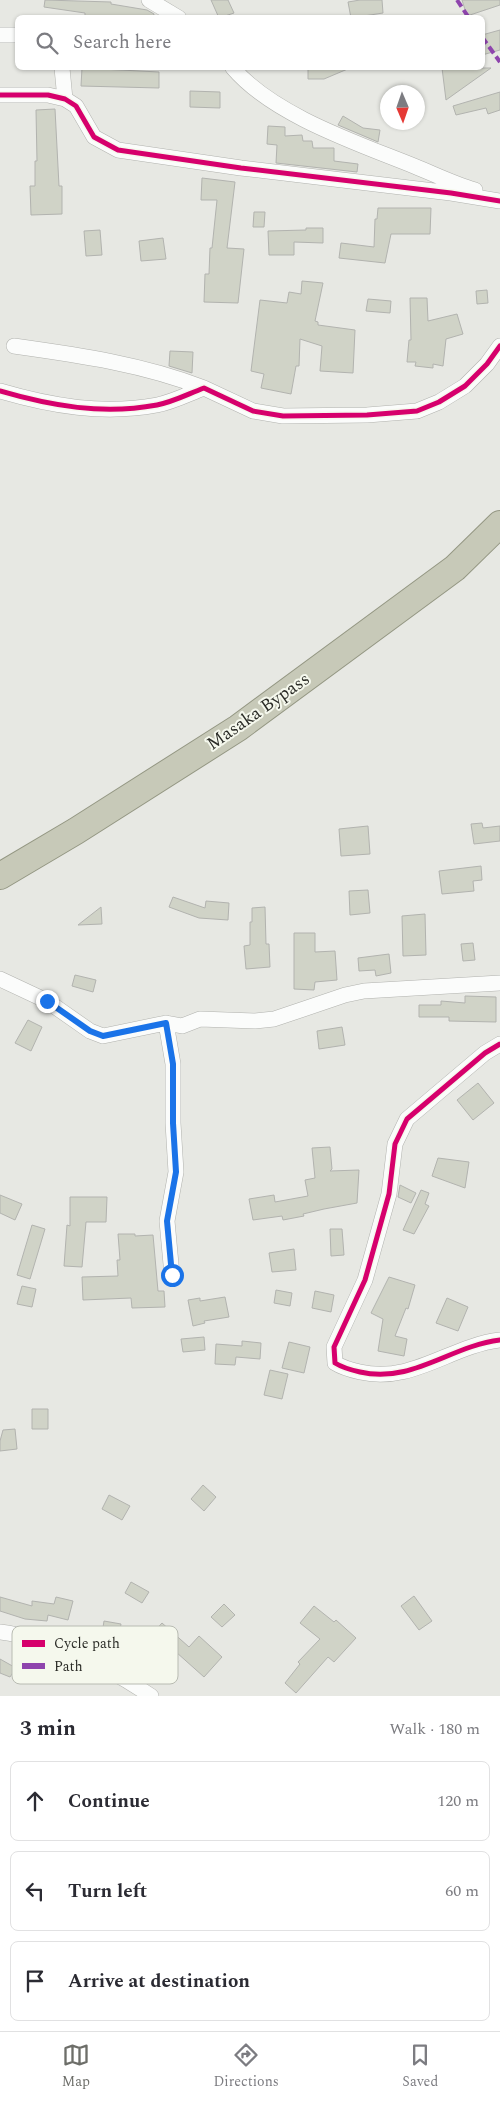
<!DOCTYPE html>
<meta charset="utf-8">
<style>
body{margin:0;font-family:Spectral,serif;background:#f7f7f7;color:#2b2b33}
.compass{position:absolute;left:380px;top:85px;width:45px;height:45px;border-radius:50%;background:#fff;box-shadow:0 1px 4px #0004;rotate:178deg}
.stop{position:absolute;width:15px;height:15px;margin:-11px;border:4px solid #1a73e8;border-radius:50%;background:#fff}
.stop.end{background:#1a73e8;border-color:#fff;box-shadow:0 1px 5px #0008}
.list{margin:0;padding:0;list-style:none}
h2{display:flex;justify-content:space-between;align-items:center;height:65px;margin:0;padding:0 20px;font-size:21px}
h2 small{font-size:16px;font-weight:400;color:#7c7c81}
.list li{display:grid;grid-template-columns:32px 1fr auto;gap:15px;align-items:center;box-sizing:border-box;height:80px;margin:0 10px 10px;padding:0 10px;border:1px solid #e1e1e2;border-radius:8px}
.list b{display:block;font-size:19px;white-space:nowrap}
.list em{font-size:16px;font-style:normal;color:#7c7c81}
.icon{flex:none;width:28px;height:28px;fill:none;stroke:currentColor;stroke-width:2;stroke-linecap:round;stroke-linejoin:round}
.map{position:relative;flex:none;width:500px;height:1696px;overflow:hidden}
.search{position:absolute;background:#fff;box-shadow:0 1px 4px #0004;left:15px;right:15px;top:15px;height:55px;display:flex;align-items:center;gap:12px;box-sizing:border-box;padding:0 18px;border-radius:8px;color:#7c7c81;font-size:19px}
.sheet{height:335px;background:#fff}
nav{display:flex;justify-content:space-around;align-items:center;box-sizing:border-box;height:70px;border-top:1px solid #e1e1e2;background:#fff;font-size:14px;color:#7c7c81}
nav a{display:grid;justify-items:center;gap:2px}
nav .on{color:#6d6e69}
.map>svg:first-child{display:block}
.building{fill:#d0d3c7;stroke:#b2b3af}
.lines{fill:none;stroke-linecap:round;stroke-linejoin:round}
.street-casing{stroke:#b1b2ae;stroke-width:16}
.highway-casing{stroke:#949783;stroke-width:28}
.street{stroke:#fbfcfb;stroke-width:15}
.highway{stroke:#c7c9b8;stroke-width:26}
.quiet{stroke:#8e44ad;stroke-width:4;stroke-dasharray:8 4;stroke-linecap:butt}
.cycleway-casing{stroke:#f5f8ed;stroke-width:8}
.cycleway{stroke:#d6006c;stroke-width:5}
.route{stroke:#1a73e8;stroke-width:6}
.labels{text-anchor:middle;stroke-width:4;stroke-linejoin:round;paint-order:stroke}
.street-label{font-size:18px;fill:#2b2c27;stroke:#f5f8ed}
.key{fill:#f5f8ed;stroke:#b8bbb2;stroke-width:1}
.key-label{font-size:14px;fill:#2b2c27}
</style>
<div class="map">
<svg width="500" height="1696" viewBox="0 0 500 1696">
<rect width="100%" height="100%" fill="#e7e8e3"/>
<path class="building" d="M 45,0 L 111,2 L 111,4 L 147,10 L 154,14 L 153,18 L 85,18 L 85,13 L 44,7 Z
M 211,0 L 228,0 L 234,13 L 219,18 Z
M 360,0 L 382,0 L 383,13 L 351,18 L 348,2 Z
M 462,0 L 500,0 L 500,5 L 467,16 Z
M 500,30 L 500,50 L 482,55 L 482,35 Z
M 82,68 L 159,72 L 159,88 L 81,86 Z
M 308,68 L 350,68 L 324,79 L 308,79 Z
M 442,68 L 491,68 L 446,100 Z
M 190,91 L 220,92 L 220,108 L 190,107 Z
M 500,92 L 500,110 L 488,114 L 486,108 L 456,115 L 453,106 Z
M 55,109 L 59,186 L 62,186 L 62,214 L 31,215 L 30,186 L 35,186 L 35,161 L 37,161 L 36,110 Z
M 343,116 L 363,128 L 380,130 L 378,142 L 338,125 Z
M 268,126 L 285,127 L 285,136 L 302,135 L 303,141 L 312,141 L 313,148 L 334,148 L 334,161 L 358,164 L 357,172 L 276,163 L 277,145 L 267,144 Z
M 202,178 L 235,182 L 227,248 L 244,249 L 238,303 L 204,302 L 205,274 L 209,274 L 210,248 L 212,248 L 217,200 L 201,200 Z
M 378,208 L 431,208 L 430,234 L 391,234 L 385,263 L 339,258 L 341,243 L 374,247 L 375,219 L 377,219 Z
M 254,212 L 265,212 L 264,227 L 253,227 Z
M 306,228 L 323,228 L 323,243 L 294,242 L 294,255 L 269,255 L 268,231 L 306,230 Z
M 100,230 L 102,255 L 86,256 L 84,231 Z
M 163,238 L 166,259 L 141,261 L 139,241 Z
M 302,281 L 323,283 L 315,321 L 318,322 L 318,325 L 355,330 L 353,373 L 320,371 L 322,346 L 300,339 L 299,366 L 296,366 L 291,394 L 261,388 L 264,374 L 251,371 L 260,300 L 287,303 L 289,292 L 301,294 Z
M 487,290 L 488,303 L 477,304 L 476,291 Z
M 410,298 L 427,298 L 428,321 L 457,314 L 463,334 L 446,339 L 443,366 L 433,364 L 433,368 L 415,366 L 416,362 L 407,362 L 409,340 L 411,340 Z
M 368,299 L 391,301 L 390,313 L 366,311 Z
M 170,351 L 193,352 L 192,373 L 169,366 Z
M 482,823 L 483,828 L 500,826 L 500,841 L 474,844 L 471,824 Z
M 368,826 L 370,854 L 341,856 L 339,829 Z
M 481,866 L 482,880 L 473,881 L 474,891 L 442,894 L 439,871 Z
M 368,890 L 370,913 L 350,915 L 349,891 Z
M 173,897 L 205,908 L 206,901 L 229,903 L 228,920 L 199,918 L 169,907 Z
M 101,907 L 102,924 L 78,925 Z
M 265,907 L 266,944 L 269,944 L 270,967 L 246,969 L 244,946 L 250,945 L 250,922 L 252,922 L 252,908 Z
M 425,914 L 426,955 L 403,956 L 402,916 Z
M 294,933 L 315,933 L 315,952 L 335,951 L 337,980 L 315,982 L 314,990 L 294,989 Z
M 473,943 L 475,960 L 463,961 L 461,944 Z
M 389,954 L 391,973 L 376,976 L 375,970 L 359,971 L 358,958 Z
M 75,975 L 96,980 L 93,992 L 72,986 Z
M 465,996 L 496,997 L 496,1022 L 449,1021 L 449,1017 L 419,1017 L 419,1005 L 441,1005 L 441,1001 L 465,1003 Z
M 28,1020 L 42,1027 L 31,1051 L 15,1043 Z
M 342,1027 L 345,1045 L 319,1049 L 317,1031 Z
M 478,1083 L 494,1103 L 473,1120 L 457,1100 Z
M 330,1147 L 332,1169 L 330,1171 L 359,1170 L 357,1203 L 324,1209 L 303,1214 L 304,1216 L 283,1220 L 282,1216 L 253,1220 L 249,1199 L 274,1195 L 275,1202 L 308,1196 L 305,1180 L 315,1178 L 312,1148 Z
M 438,1158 L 469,1162 L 465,1188 L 432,1176 Z
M 400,1185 L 416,1193 L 411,1203 L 398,1197 Z
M 421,1190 L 429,1193 L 425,1204 L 429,1206 L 414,1234 L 403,1230 Z
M 0,1195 L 22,1204 L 15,1220 L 0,1213 Z
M 70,1197 L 107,1197 L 106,1222 L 86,1222 L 82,1267 L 64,1266 L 67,1225 L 70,1226 Z
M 32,1225 L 45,1229 L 30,1279 L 17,1275 Z
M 330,1229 L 342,1229 L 344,1255 L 331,1256 Z
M 118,1234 L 135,1234 L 135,1236 L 153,1235 L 158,1291 L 164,1291 L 165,1307 L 132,1308 L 131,1298 L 83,1300 L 82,1277 L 118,1276 L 117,1260 L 120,1260 Z
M 294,1249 L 296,1270 L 272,1272 L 269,1253 Z
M 389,1277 L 415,1285 L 408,1309 L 406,1308 L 395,1336 L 407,1339 L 404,1356 L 378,1351 L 383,1319 L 371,1313 Z
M 22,1286 L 36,1289 L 32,1307 L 17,1304 Z
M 276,1290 L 292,1293 L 290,1306 L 274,1303 Z
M 315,1291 L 334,1295 L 331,1312 L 312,1308 Z
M 225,1297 L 229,1317 L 204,1321 L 205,1323 L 193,1326 L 188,1300 L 200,1298 L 200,1301 Z
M 447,1298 L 468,1307 L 458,1331 L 436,1323 Z
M 204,1337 L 205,1350 L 183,1352 L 181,1339 Z
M 242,1341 L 261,1343 L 260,1359 L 236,1357 L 235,1365 L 215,1364 L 216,1344 L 242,1346 Z
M 289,1342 L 310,1347 L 304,1373 L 282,1368 Z
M 270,1370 L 288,1374 L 282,1399 L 264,1395 Z
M 32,1409 L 48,1409 L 48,1429 L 32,1429 Z
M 15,1429 L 17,1449 L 0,1451 L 0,1441 L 3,1430 Z
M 203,1485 L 216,1497 L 204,1511 L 191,1499 Z
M 109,1495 L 130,1506 L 122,1520 L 102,1509 Z
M 131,1582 L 149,1592 L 142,1603 L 125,1593 Z
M 414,1596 L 432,1621 L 419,1630 L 401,1606 Z
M 0,1597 L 32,1606 L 32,1601 L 54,1604 L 56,1597 L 73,1601 L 68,1620 L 48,1615 L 47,1621 L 25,1619 L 0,1611 Z
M 224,1604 L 235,1615 L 222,1627 L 211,1617 Z
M 314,1606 L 334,1622 L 336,1620 L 356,1638 L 334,1662 L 328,1657 L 296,1693 L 285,1683 L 300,1664 L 298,1662 L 320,1639 L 300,1623 Z
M 104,1621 L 121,1624 L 118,1642 L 101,1640 Z
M 162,1623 L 189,1647 L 199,1636 L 222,1657 L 204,1677 L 176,1652 L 170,1658 L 148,1638 Z
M 0,1659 L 16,1668 L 10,1677 L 0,1673 Z"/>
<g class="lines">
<defs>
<path id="street" d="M 149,0 L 179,18
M 0,35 L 18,35
M 62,68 L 65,99
M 233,68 C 273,115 357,143 414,166 C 434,174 454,184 475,190
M 0,95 L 48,95 L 65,99 L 76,106 L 94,137 L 118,150 L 241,168 L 451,193 L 500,201
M 14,346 C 78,355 143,364 204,388
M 0,391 C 51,406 103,415 157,405 C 173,402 188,394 204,388 L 253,411 L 283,416 L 367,415 L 417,411 L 439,402 L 465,386 L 487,364 L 500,346
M 0,979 L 47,1001 L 90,1031 L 103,1036 L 166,1023 L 182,1026 L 200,1019 L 255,1021 L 274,1019 L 345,995 L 364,991 L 500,983
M 166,1023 L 173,1064 L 173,1123 L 176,1172 L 167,1221 L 172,1275
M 500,1044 L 485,1053 L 407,1119 L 395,1144 L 389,1194 L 365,1280 L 334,1347 L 335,1363 C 343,1368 351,1370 360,1372 C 412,1384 450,1346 500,1340
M 0,1632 C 49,1638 110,1668 151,1696"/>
<path id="highway" d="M 0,876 L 76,831 L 238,728 L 455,568 L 500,524"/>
</defs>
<use href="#street" class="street-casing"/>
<use href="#highway" class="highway-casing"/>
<use href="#street" class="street"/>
<use href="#highway" class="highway"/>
<path class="quiet" d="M 457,0 L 469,18
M 482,37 L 500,62"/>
<defs>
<path id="cycleway" d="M 0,95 L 48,95 L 65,99 L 76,106 L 94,137 L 118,150 L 241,168 L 451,193 L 500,201
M 0,391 C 51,406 103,415 157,405 C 173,402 188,394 204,388 L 253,411 L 283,416 L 367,415 L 417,411 L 439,402 L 465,386 L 487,364 L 500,346
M 500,1044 L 485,1053 L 407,1119 L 395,1144 L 389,1194 L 365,1280 L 334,1347 L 335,1363 C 343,1368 351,1370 360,1372 C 412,1384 450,1346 500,1340"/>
</defs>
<use href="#cycleway" class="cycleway-casing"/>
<use href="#cycleway" class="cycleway"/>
</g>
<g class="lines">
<path class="route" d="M 47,1001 L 90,1031 L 103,1036 L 166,1023 L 173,1064 L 173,1123 L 176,1172 L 167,1221 L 172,1275"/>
</g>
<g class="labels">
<g class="street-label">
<text transform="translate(258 711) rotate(-35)" y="6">Masaka Bypass</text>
</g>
</g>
<rect x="12" y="1626" width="166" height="58" rx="8" class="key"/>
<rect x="22" y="1640" width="23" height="7" fill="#d6006c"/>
<rect x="22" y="1663" width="23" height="6" fill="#8e44ad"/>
<g class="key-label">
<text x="54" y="1648">Cycle path</text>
<text x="54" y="1671">Path</text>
</g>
</svg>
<svg class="compass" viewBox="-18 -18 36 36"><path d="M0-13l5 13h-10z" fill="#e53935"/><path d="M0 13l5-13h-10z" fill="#7c7c81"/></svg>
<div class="stop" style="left:172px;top:1275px"></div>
<div class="stop end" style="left:47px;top:1001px"></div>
<div class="search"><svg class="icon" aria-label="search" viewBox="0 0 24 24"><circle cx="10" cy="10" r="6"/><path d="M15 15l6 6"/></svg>Search here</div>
</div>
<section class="sheet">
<h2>3 min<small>Walk · 180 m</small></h2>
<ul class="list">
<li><svg class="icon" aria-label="ahead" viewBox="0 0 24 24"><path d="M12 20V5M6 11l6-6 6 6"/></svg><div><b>Continue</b></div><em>120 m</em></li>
<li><svg class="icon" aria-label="left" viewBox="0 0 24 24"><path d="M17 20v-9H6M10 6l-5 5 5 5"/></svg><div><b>Turn left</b></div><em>60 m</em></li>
<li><svg class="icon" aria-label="arrive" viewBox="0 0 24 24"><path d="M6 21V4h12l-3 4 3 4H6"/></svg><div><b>Arrive at destination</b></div></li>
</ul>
</section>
<nav>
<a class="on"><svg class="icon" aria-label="map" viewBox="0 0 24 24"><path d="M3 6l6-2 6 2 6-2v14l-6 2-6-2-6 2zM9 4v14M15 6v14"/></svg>Map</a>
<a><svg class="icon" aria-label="directions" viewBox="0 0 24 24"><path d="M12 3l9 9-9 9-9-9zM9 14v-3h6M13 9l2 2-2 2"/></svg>Directions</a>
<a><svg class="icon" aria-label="saved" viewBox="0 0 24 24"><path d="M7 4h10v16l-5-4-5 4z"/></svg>Saved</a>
</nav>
